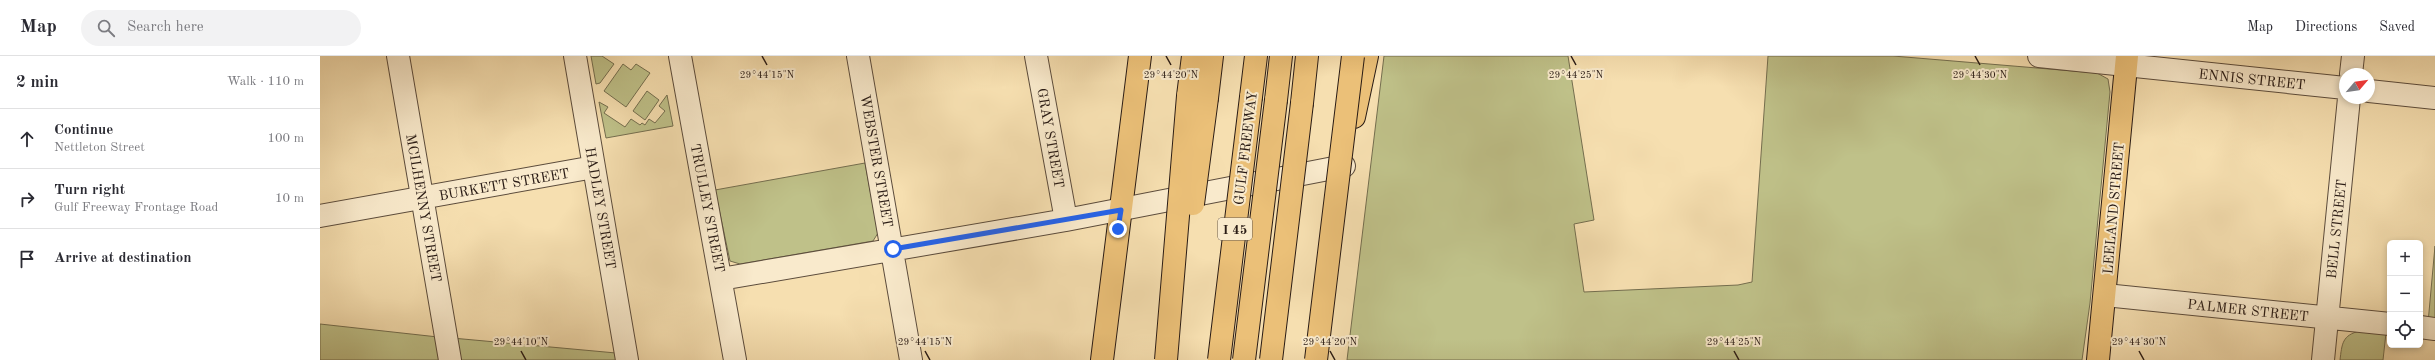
<!DOCTYPE html>
<meta charset="utf-8">
<style>
body{margin:0;font-family:"Old Standard TT",serif;background:#f2f2f3;color:#2b2b33}
.controls{position:absolute;right:12px;bottom:12px;display:grid;overflow:hidden;border-radius:6px;box-shadow:0 2px 6px #0003}
.controls button{width:36px;height:36px;display:grid;place-items:center;padding:0;border:0;border-bottom:1px solid #e1e1e2;background:#fff;color:#2b2b33;font:20px sans-serif}
.compass{position:absolute;left:2019px;top:12px;width:36px;height:36px;border-radius:50%;background:#fff;box-shadow:0 2px 6px #0003;rotate:61deg}
.stop{position:absolute;width:12px;height:12px;margin:-9px;border:3px solid #2563eb;border-radius:50%;background:#fff}
.stop.end{background:#2563eb;border-color:#fff;box-shadow:0 1px 4px #0008}
.list{margin:0;padding:0;list-style:none}
h2{display:flex;justify-content:space-between;align-items:center;height:52px;margin:0;padding:0 16px;font-size:17px}
h2 small{font-size:13px;font-weight:400;color:#7c7c81}
.list li{display:grid;grid-template-columns:26px 1fr auto;gap:12px;align-items:center;box-sizing:border-box;height:60px;padding:0 16px;border-top:1px solid #e1e1e2}
.list b{display:block;font-size:15px;white-space:nowrap}
.list p{margin:0;font-size:13px;white-space:nowrap;color:#7c7c81}
.list em{font-size:13px;font-style:normal;color:#7c7c81}
.icon{flex:none;width:22px;height:22px;fill:none;stroke:currentColor;stroke-width:2;stroke-linecap:round;stroke-linejoin:round}
.map{position:relative;flex:none;width:2115px;height:304px;overflow:hidden}
header{display:flex;align-items:center;gap:24px;box-sizing:border-box;height:56px;padding:0 20px;background:#fff;border-bottom:1px solid #e1e1e2}
header strong{font-size:19px}
nav{display:flex;gap:22px;margin-inline-start:auto;font-size:14px}
.search{width:280px;height:36px;background:#f2f2f3;display:flex;align-items:center;gap:10px;box-sizing:border-box;padding:0 14px;border-radius:22px;color:#7c7c81;font-size:15px}
main{display:flex}
aside{flex:1;background:#fff}
.map>svg:first-child{display:block}
.green{fill:#bfc189;stroke:#746e4f}
.lines{fill:none;stroke-linecap:round;stroke-linejoin:round}
.minor-casing{stroke:#5c4c3c;stroke-width:24}
.major-casing{stroke:#291b15;stroke-width:24}
.highway-casing{stroke:#291b15;stroke-width:24}
.minor{stroke:#f9eacc;stroke-width:22}
.major{stroke:#ebc078;stroke-width:22}
.highway{stroke:#ebc078;stroke-width:22}
.highway-bridge-casing{stroke:#291b15;stroke-width:24;stroke-linecap:butt}
.highway-bridge{stroke:#ebc078;stroke-width:22}
.route{stroke:#2563eb;stroke-width:5}
.ticks{fill:none;stroke:#291b15;stroke-width:1.5}
.labels{text-anchor:middle;stroke-width:4;stroke-linejoin:round;paint-order:stroke}
.shield{fill:#f9eacc;stroke:#67594c;stroke-width:1}
.shield-label{font-size:13px;font-weight:bold;fill:#291b15}
.street-label{font-size:14px;fill:#291b15;stroke:#f9eacc}
.ticks-label{font-size:10px;text-anchor:middle;fill:#291b15;stroke:#f9eacc;stroke-width:4;stroke-linejoin:round;paint-order:stroke}
</style>
<header>
<strong>Map</strong>
<div class="search"><svg class="icon" aria-label="search" viewBox="0 0 24 24"><circle cx="10" cy="10" r="6"/><path d="M15 15l6 6"/></svg>Search here</div>
<nav><a>Map</a><a>Directions</a><a>Saved</a></nav>
</header>
<main>
<aside>
<h2>2 min<small>Walk · 110 m</small></h2>
<ul class="list">
<li><svg class="icon" aria-label="ahead" viewBox="0 0 24 24"><path d="M12 20V5M6 11l6-6 6 6"/></svg><div><b>Continue</b><p>Nettleton Street</p></div><em>100 m</em></li>
<li><svg class="icon" aria-label="right" viewBox="0 0 24 24"><path d="M7 20v-9h11M14 6l5 5-5 5"/></svg><div><b>Turn right</b><p>Gulf Freeway Frontage Road</p></div><em>10 m</em></li>
<li><svg class="icon" aria-label="arrive" viewBox="0 0 24 24"><path d="M6 21V4h12l-3 4 3 4H6"/></svg><div><b>Arrive at destination</b></div></li>
</ul>
</aside>
<div class="map">
<svg width="2115" height="304" viewBox="0 0 2115 304">
<rect width="100%" height="100%" fill="#f6dfb0"/>
<filter id="stains"><feTurbulence type="fractalNoise" baseFrequency=".005" numOctaves="4"/><feColorMatrix values="0 0 0 0 .2 0 0 0 0 .09 0 0 0 0 .02 0 0 0 .5 -.17"/></filter>
<radialGradient id="worn" r=".72"><stop offset=".6" stop-color="#630" stop-opacity="0"/><stop offset="1" stop-color="#630" stop-opacity=".3"/></radialGradient>
<path class="green" d="M 271,0 L 282,0 L 294,8 L 280,27 L 276,28 Z
M 1064,0 L 1248,0 L 1274,164 L 1254,168 L 1264,236 L 1418,229 L 1432,226 L 1448,0 L 1573,0 L 1777,17 L 1788,23 L 1790,36 L 1770,247 L 1762,304 L 1027,304 Z
M 303,8 L 311,14 L 316,8 L 330,17 L 306,51 L 284,35 Z
M 327,35 L 339,44 L 325,64 L 313,55 Z
M 347,39 L 353,70 L 286,82 L 279,46 L 288,51 L 284,57 L 305,71 L 311,63 L 320,69 L 322,67 L 325,69 L 329,63 L 335,67 L 345,55 L 339,50 Z
M 545,107 L 558,177 L 553,185 L 420,208 L 410,205 L 395,134 Z
M 2115,190 L 2115,267 L 2108,267 Z
M 0,268 L 118,281 L 122,304 L 0,304 Z
M 2040,275 L 2066,277 L 2063,304 L 2020,304 C 2022,288 2022,279 2040,275 Z
M 132,282 L 296,297 L 297,304 L 135,304 Z"/>
<g class="lines">
<defs>
<path id="minor" d="M 78,0 L 130,304
M 255,0 L 307,304
M 360,0 L 415,304
M 538,0 L 591,304
M 716,0 L 746,164
M 1719,0 L 2025,32
M 2031,18 L 2033,0
M 2049,35 L 2115,42
M 0,160 L 274,111
M 401,223 L 746,164 L 1024,110
M 1785,239 L 2070,268
M 2100,271 L 2115,273
M 2003,304 L 2029,42"/>
<path id="major" d="M 1034,61 L 1047,0
M 782,304 L 820,0
M 1778,304 L 1807,0"/>
<path id="highway" d="M 868,40 L 873,0
M 931,41 L 936,0
M 887,42 L 892,0
M 956,44 L 961,0
M 982,47 L 987,0"/>
</defs>
<use href="#minor" class="minor-casing"/>
<use href="#major" class="major-casing"/>
<use href="#highway" class="highway-casing"/>
<use href="#minor" class="minor"/>
<use href="#major" class="major"/>
<use href="#highway" class="highway"/>
<defs>
<path id="highway-bridge" d="M 873,148 L 887,42
M 846,304 L 868,40
M 899,304 L 931,41
M 924,304 L 956,44
M 951,304 L 982,47
M 996,304 L 1033,0"/>
</defs>
<use href="#highway-bridge" class="highway-bridge-casing"/>
<use href="#highway-bridge" class="highway-bridge"/>
</g>
<g class="lines">
<path class="route" d="M 573,193 L 801,154 L 798,173"/>
</g>
<path class="ticks" d="M 442,0 L 447,9M 846,0 L 851,9M 1251,0 L 1256,9M 1655,0 L 1660,9M 201,295 L 206,304M 605,295 L 610,304M 1010,295 L 1015,304M 1414,295 L 1419,304M 1819,295 L 1824,304"/>
<g class="labels">
<rect class="shield" x="898" y="162" width="34" height="22" rx="3"/>
<g class="shield-label">
<text x="915" y="178">I 45</text>
</g>
<g class="street-label">
<text transform="translate(1932 23) rotate(6)" y="5">ENNIS STREET</text>
<text transform="translate(731 82) rotate(80)" y="5">GRAY STREET</text>
<text transform="translate(925 92) rotate(-83)" y="5">GULF FREEWAY</text>
<text transform="translate(557 105) rotate(80)" y="5">WEBSTER STREET</text>
<text transform="translate(184 128) rotate(-10)" y="5">BURKETT STREET</text>
<text transform="translate(104 152) rotate(80)" y="5">MCILHENNY STREET</text>
<text transform="translate(281 152) rotate(80)" y="5">HADLEY STREET</text>
<text transform="translate(388 152) rotate(79)" y="5">TRULLEY STREET</text>
<text transform="translate(1793 152) rotate(-85)" y="5">LEELAND STREET</text>
<text transform="translate(2016 173) rotate(-84)" y="5">BELL STREET</text>
<text transform="translate(1928 254) rotate(6)" y="5">PALMER STREET</text>
</g>
</g>
<g class="ticks-label">
<text x="1660" y="22">29°44'30"N</text>
<text x="447" y="22">29°44'15"N</text>
<text x="851" y="22">29°44'20"N</text>
<text x="1256" y="22">29°44'25"N</text>
<text x="201" y="289">29°44'10"N</text>
<text x="605" y="289">29°44'15"N</text>
<text x="1010" y="289">29°44'20"N</text>
<text x="1414" y="289">29°44'25"N</text>
<text x="1819" y="289">29°44'30"N</text>
</g>
<rect width="100%" height="100%" filter="url(#stains)"/>
<rect width="100%" height="100%" fill="url(#worn)"/>
</svg>
<div class="controls">
<button>+</button>
<button>−</button>
<button><svg class="icon" aria-label="locate" viewBox="0 0 24 24"><circle cx="12" cy="12" r="6"/><path d="M12 2v4M12 18v4M2 12h4M18 12h4"/></svg></button>
</div>
<svg class="compass" viewBox="-18 -18 36 36"><path d="M0-13l5 13h-10z" fill="#e53935"/><path d="M0 13l5-13h-10z" fill="#7c7c81"/></svg>
<div class="stop" style="left:573px;top:193px"></div>
<div class="stop end" style="left:798px;top:173px"></div>
</div>
</main>
